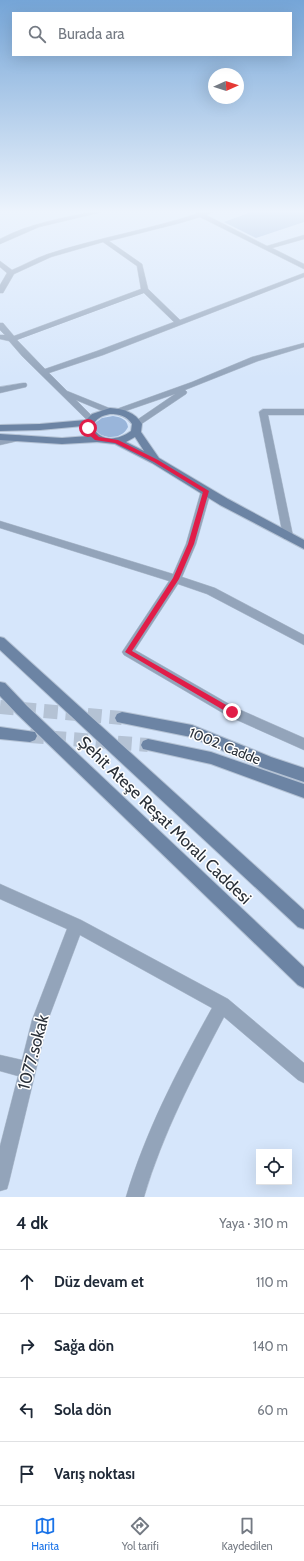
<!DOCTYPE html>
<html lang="tr">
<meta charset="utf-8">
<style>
body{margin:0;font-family:Cabin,sans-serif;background:#f2f2f3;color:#1f2937}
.controls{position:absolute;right:12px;bottom:12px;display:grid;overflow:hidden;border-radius:0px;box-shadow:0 4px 16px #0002}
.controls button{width:36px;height:36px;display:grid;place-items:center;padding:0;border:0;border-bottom:1px solid #e0e1e3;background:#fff;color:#1f2937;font:20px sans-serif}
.compass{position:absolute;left:208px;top:68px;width:36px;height:36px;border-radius:50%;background:#fff;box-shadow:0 4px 16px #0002;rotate:87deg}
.stop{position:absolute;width:12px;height:12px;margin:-9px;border:3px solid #e11d48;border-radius:50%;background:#fff}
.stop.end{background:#e11d48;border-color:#fff;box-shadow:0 1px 4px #0008}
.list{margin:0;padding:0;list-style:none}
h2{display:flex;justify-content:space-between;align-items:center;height:52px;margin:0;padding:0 16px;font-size:17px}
h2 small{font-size:13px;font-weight:400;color:#747a83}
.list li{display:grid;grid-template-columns:26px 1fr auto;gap:12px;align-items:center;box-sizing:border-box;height:64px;padding:0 16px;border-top:1px solid #e0e1e3}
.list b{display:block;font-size:15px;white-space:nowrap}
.list em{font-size:13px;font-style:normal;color:#747a83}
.icon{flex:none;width:22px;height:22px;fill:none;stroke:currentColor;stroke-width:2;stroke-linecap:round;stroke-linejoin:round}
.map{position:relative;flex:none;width:304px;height:1197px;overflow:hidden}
.search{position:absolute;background:#fff;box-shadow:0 4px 16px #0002;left:12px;right:12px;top:12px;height:44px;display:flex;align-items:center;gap:10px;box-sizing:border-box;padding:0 14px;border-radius:0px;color:#747a83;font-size:15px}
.sheet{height:308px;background:#fff}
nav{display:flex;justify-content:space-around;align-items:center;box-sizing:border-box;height:56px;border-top:1px solid #e0e1e3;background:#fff;font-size:11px;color:#747a83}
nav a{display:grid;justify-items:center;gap:2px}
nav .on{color:#1a73e8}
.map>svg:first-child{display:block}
.green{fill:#99b5da}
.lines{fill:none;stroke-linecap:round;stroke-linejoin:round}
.secondary-tunnel{stroke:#b4c2d4;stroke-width:14;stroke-dasharray:14 8;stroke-linecap:butt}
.street-casing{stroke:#b4c2d4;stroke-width:1}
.secondary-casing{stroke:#b4c2d4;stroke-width:2}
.street{fill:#93a4ba;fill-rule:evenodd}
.secondary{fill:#6c84a4;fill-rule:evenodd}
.route{fill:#e11d48}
.labels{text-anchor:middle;stroke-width:3;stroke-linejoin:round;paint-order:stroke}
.street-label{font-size:14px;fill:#2a3038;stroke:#fff}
.near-street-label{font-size:17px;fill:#2a3038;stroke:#fff}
</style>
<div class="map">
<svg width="304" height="1197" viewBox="0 0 304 1197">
<rect width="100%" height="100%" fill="#d6e6fb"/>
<path class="green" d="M 254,211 L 300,211 L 304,212 L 304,222 L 256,238 L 224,222 Z
M 113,416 C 120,417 127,419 128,427 C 122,440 102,440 94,429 L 95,423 L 102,418 Z"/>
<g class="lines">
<path class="secondary-tunnel" d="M 0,707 L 122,718
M 30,736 L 148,745"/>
<defs>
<path id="street" d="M 96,211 L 106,211 L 39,227 L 0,244 L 0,239 C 30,223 63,218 96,211 Z
M 198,211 L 214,211 L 206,215 L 267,246 L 304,235 L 304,239 L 272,248 L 304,264 L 304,269 L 200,217 L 180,223 L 109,241 L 142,264 L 148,289 L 180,320 L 304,273 L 304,277 L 103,355 L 49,373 L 67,391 L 114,410 L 192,382 L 252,357 L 304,343 L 304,347 L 258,361 L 185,390 L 187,392 L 186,394 L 137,427 L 134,426 L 133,424 L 134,422 L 175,394 L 117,414 L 107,413 L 76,400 L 95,419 L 94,421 L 88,421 L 22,356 L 9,341 L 0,339 L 0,335 L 5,335 L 0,330 L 0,323 L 3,323 L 14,336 L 141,289 L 137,266 L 103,242 L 51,257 L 14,274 L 3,293 L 0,293 L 0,285 L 7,273 L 0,267 L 0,261 L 12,270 C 24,265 36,258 48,254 C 97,238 147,230 196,214 L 196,212 ZM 144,293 L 174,322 L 97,351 L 45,369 L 17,340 Z
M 23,383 L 26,383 L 27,385 L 26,387 L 0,393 L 0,387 Z
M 263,409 L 304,409 L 304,415 L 268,415 L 293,536 L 292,539 L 284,539 L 283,536 L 259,412 Z
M 19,435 L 22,436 L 23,438 L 22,440 L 0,445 L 0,439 Z
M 206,488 L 211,491 L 196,544 L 182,577 L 215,588 L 304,635 L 304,645 L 207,594 L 178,584 L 135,650 L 236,708 L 304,738 L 304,750 L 228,716 L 124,655 L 122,652 L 124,649 L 169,581 L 0,528 L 0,521 L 173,574 L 186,544 L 201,491 Z
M 0,884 L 81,920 L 228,999 L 304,1063 L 304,1083 L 298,1080 L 224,1017 C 193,1076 163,1133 144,1197 L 126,1197 C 146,1130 178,1069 212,1008 L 80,935 L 48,1020 L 9,1182 L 7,1189 L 0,1191 L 0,1146 L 18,1076 L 0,1071 L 0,1055 L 22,1060 L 32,1020 L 67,929 L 0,899 Z"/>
<path id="secondary" d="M 110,408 C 124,409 135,412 142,424 L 141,432 L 159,458 L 228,499 L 304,540 L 304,549 L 220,505 L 152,463 L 115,444 L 97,442 L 62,444 L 0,440 L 0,434 L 62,438 L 89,436 L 83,426 L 40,430 L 0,431 L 0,425 L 40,424 L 86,420 L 92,414 ZM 110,414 C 119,414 127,416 132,424 L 131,431 C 119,440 101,443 93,427 C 95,418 102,416 110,414 ZM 135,437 L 144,451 L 126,442 Z
M 0,637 L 4,638 L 304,910 L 304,929 L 298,927 L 0,650 Z
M 0,682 L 5,683 L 27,706 L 304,967 L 304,988 L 298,985 L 17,714 L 0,696 Z
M 122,712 L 192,725 L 271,757 L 304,768 L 304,782 L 263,768 L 191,737 L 117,722 L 115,718 L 117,714 Z
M 0,727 L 35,732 L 37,736 L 35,740 L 30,742 L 0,739 Z
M 148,739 L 211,752 L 304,784 L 304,798 L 211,764 L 143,749 L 141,745 L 143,741 Z"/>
</defs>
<use href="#street" class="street-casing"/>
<use href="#secondary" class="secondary-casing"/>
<use href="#street" class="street"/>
<use href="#secondary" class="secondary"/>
</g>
<linearGradient id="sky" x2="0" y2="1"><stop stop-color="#75a5d7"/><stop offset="0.56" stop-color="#edf4fd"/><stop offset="1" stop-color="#edf4fd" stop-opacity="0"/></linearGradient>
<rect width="304" height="378" fill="url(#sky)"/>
<path class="route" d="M 88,426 L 99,437 L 118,440 L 158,460 L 209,491 L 194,544 L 179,579 L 132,651 L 235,710 L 235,714 L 230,714 L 125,652 L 173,578 L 188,544 L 203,492 L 154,462 L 115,443 L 95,440 L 87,433 L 85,428 Z"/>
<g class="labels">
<g class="street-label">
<text transform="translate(225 746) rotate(22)" y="5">1002. Cadde</text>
</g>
<g class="near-street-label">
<text transform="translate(165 820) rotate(44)" y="6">Şehit Ateşe Reşat Moralı Caddesi</text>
<text transform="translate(33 1052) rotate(-75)" y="6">1077.sokak</text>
</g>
</g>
</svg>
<div class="controls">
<button><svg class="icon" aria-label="locate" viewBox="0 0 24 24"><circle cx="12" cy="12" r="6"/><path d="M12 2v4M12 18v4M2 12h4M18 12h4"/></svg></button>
</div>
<svg class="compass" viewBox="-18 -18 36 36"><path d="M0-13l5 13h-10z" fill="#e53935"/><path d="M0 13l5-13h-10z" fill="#747a83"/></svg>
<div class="stop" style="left:88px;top:428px"></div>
<div class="stop end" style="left:232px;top:712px"></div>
<div class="search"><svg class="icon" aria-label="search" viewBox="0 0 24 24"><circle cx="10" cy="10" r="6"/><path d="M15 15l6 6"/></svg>Burada ara</div>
</div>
<section class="sheet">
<h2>4 dk<small>Yaya · 310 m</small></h2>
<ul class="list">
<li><svg class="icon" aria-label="ahead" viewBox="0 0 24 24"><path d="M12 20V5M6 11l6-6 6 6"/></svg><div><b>Düz devam et</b></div><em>110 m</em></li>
<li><svg class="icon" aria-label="right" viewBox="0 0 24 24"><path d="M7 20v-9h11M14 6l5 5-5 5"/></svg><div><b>Sağa dön</b></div><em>140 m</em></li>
<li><svg class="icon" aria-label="left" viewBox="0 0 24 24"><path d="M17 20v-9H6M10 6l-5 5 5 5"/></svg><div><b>Sola dön</b></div><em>60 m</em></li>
<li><svg class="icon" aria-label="arrive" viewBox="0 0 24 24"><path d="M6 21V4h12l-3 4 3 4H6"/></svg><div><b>Varış noktası</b></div></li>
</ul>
</section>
<nav>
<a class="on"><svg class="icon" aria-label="map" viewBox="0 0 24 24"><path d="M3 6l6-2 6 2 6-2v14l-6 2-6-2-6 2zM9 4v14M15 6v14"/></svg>Harita</a>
<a><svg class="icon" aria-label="directions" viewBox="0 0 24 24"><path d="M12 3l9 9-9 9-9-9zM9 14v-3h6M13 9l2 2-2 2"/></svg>Yol tarifi</a>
<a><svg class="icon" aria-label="saved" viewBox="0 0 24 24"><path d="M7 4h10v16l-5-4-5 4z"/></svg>Kaydedilen</a>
</nav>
